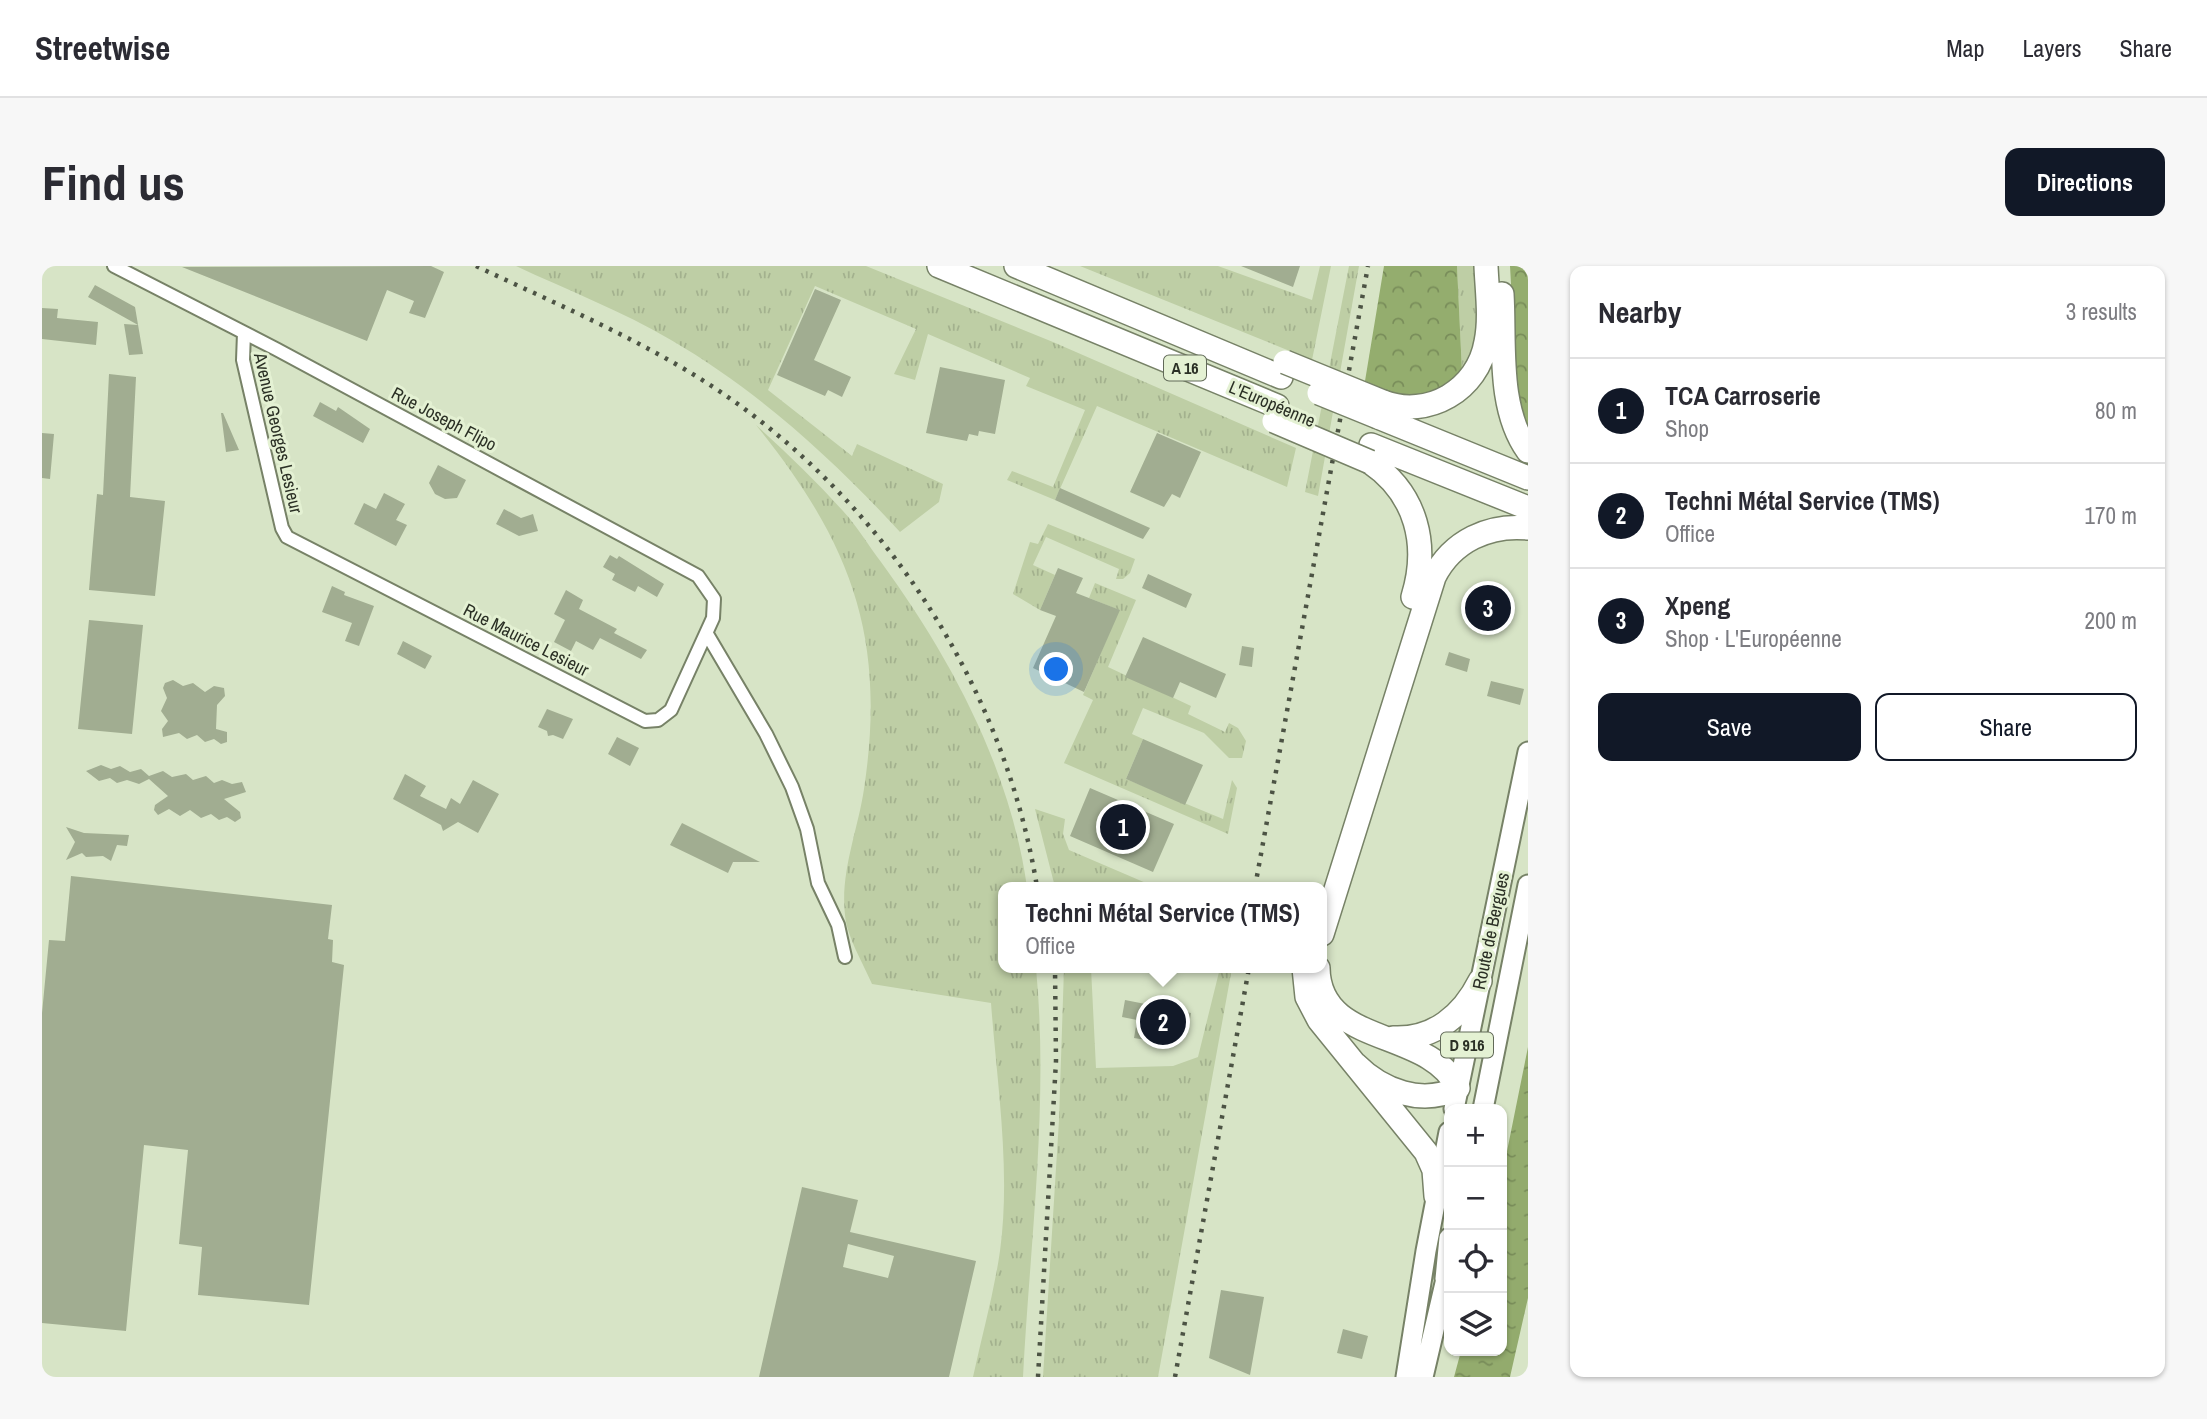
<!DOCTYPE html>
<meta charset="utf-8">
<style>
body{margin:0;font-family:"Archivo Narrow",sans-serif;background:#f7f7f7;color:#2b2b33}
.controls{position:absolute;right:21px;bottom:21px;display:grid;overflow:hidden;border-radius:14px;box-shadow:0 2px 5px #0004}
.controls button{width:63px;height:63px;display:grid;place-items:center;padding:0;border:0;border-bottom:2px solid #e1e1e2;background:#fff;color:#2b2b33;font:35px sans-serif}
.you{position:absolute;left:1015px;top:404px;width:24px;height:24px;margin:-18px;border:5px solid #fff;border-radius:50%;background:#1a73e8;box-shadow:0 0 0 10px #1a73e833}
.badge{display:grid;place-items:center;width:46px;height:46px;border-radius:50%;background:#111827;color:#fff;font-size:23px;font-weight:700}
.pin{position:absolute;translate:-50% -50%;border:4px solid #fff;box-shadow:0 2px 7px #0006}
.popup{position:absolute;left:956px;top:616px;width:329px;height:91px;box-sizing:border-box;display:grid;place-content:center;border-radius:14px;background:#fff;filter:drop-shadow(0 2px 5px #0005);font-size:23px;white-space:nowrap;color:#7c7c81}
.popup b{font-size:26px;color:#2b2b33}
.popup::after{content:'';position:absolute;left:50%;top:100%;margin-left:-14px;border:14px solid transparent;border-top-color:#fff}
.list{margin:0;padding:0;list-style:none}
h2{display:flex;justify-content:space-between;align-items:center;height:91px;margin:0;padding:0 28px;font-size:30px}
h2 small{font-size:23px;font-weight:400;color:#7c7c81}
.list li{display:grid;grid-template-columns:46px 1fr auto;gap:21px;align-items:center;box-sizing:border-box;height:105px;padding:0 28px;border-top:2px solid #e1e1e2}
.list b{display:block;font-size:26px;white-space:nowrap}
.list p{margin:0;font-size:23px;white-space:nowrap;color:#7c7c81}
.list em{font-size:23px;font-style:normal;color:#7c7c81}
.actions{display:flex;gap:14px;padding:21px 28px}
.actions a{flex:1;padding:16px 0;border:2px solid #111827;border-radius:14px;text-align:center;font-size:24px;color:#111827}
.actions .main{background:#111827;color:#fff}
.icon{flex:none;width:38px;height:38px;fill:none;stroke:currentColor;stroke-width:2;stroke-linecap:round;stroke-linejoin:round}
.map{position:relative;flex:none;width:1486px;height:1111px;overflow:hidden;border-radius:14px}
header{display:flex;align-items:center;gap:42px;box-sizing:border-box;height:98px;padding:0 35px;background:#fff;border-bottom:2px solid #e1e1e2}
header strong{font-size:33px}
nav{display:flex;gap:38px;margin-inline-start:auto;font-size:24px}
.intro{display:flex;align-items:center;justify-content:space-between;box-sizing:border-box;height:168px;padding:0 42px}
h1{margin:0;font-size:49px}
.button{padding:18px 32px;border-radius:14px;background:#111827;color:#fff;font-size:24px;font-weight:700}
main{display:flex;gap:42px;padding:0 42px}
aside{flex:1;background:#fff;border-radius:14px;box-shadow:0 2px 5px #0004}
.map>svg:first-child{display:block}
.grass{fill:url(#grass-tufts)}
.forest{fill:url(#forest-crowns)}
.water{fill:url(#water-ripples)}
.building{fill:#a1ad91;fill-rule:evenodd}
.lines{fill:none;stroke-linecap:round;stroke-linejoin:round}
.street-casing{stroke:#778267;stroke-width:16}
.primary-casing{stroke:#778267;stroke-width:23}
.highway-casing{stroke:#778267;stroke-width:26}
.street{stroke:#fff;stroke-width:12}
.primary{stroke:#fff;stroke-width:19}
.highway{stroke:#fff;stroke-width:23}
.rail{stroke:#4c5344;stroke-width:4.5;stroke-dasharray:3.5 7;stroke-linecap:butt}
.highway-bridge-casing{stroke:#778267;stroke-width:26;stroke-linecap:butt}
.highway-bridge{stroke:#fff;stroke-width:23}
.labels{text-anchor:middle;stroke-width:6;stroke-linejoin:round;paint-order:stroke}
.shield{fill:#e4f1d3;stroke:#626a59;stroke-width:2}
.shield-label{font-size:16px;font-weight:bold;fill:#2b3025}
.street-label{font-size:18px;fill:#2b3025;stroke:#e4f1d3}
</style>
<header>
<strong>Streetwise</strong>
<nav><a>Map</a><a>Layers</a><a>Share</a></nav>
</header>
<div class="intro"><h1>Find us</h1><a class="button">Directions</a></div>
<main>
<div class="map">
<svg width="1486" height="1111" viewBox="0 0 1486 1111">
<defs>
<pattern id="grass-tufts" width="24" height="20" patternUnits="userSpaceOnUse" patternTransform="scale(1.75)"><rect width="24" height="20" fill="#becea5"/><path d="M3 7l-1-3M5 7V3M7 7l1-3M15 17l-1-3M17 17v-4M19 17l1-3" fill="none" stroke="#a3b18e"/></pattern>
<pattern id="forest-crowns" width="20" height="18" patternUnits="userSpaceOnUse" patternTransform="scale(1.75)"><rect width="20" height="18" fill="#94ad6e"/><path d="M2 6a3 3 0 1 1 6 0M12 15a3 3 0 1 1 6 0" fill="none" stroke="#798d5a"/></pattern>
<pattern id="water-ripples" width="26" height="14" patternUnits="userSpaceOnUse" patternTransform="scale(1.75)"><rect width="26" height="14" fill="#93ab6d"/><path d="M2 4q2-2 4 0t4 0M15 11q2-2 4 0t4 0" fill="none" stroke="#788c59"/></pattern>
</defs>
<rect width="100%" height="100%" fill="#d7e4c6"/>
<path class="grass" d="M 474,0 L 824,0 L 1011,76 L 1254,182 L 1245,221 L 1055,140 L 1013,234 L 965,214 L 970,205 L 1011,221 L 1043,144 L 984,120 L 988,112 L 886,68 L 873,114 L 852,108 L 874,63 L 773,20 L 726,124 L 810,190 L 815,178 L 901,218 L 897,236 L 858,266 C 791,193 715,124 629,74 C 580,45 525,24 474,0 Z
M 1038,0 L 1176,0 L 1270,34 L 1278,0 L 1289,0 L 1270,94 Z
M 1307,0 L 1317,0 L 1276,230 L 1263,226 Z
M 1415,0 L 1436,0 C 1437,36 1446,78 1420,106 Z
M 714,159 C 744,186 773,214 801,245 C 815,260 826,279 839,296 C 909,392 968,502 985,621 L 962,621 L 962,702 L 994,702 C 1007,838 988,975 981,1111 L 931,1111 C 940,1069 952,1027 958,985 C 969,904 955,818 949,737 L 830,718 C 821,697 805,671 803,649 C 798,606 816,564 822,523 C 845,370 809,277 714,159 Z
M 1006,258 L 1093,293 L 1088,307 L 1081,313 L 1074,313 L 1077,303 L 1004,271 L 991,299 L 1013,309 L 998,344 L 971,328 L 988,276 L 996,278 Z
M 1053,317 L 1094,334 L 1066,401 L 1149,440 L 1146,448 L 1183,466 L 1187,457 L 1196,462 L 1204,475 L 1200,492 L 1187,492 L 1162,467 L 1101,442 L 1090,468 L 1101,473 L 1084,513 L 1181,553 L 1190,514 L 1195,522 L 1186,568 L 1022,497 L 1051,434 L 1041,429 L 1077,344 L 1047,332 Z
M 993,543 L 1023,553 L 1021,568 L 1027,584 L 1104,617 L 1103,621 L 1013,621 Z
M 1022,702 L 1049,702 L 1054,802 L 1131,800 L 1156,791 L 1178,702 L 1190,702 L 1116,1111 L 1001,1111 L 1017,854 Z"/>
<path class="forest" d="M 1342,0 L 1415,0 L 1420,106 C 1378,138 1369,137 1323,115 Z
M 1468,0 L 1486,0 L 1486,162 L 1475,128 Z"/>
<path class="water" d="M 1486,781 L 1486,1032 L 1468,1111 L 1412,1111 L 1419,1085 L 1460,1085 L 1460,910 Z"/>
<path class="building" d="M 389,0 L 402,6 L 383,52 L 367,47 L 372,35 L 345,24 L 325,75 L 140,1 Z
M 1199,0 L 1258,0 L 1251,21 Z
M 53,19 L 93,41 L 101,88 L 87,89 L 82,58 L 96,59 L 46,31 Z
M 773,23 L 799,34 L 772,94 L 809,111 L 800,131 L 786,124 L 783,130 L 735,109 Z
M 0,42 L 16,43 L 15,52 L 56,56 L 54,79 L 0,73 Z
M 898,101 L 963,114 L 953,168 L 937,165 L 936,170 L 927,168 L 925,175 L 884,167 Z
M 67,108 L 94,111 L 88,231 L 123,235 L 113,330 L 47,324 L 55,228 L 61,229 Z
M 278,136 L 294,145 L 296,141 L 328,163 L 321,177 L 271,150 Z
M 179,147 L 181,147 L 197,184 L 184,186 Z
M 0,167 L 12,168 L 8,213 L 0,212 Z
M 1115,167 L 1159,186 L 1138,232 L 1130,228 L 1122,241 L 1088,226 Z
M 396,199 L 424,214 L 415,232 L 403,233 L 393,228 L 387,217 Z
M 1018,222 L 1108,262 L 1101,273 L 1096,271 L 1013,234 Z
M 342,227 L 363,238 L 354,254 L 365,259 L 354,280 L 312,258 L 322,237 L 334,243 Z
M 462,243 L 479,252 L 491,248 L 496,265 L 477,270 L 454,258 Z
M 568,289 L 575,293 L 577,290 L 622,318 L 615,331 L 596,320 L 593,326 L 570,314 L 573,308 L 561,301 Z
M 1016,302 L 1041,312 L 1034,327 L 1078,344 L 1042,426 L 991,402 L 1014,350 L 998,344 Z
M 1106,308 L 1150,328 L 1144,342 L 1100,322 Z
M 290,320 L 303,326 L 302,329 L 332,340 L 317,380 L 303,375 L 310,357 L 280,346 Z
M 524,324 L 541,334 L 537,343 L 575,363 L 572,367 L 605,384 L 599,393 L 558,372 L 551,384 L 534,375 L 529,385 L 512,376 L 523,354 L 512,348 Z
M 1423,329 L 1442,335 L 1445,329 L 1463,335 L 1456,355 L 1419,343 Z
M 47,354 L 101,359 L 90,468 L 36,463 Z
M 1101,371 L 1184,408 L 1174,432 L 1138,416 L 1131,432 L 1083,411 Z
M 361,375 L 390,390 L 383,403 L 355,388 Z
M 1200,380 L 1212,382 L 1210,401 L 1197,399 Z
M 1407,386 L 1428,393 L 1425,406 L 1403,399 Z
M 131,414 L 141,420 L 151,417 L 163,426 L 172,420 L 182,422 L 183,430 L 175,439 L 174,463 L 185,466 L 185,476 L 179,478 L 172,473 L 163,476 L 155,469 L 145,473 L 137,467 L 121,471 L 120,463 L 126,455 L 119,445 L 125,432 L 121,422 L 123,417 Z
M 1449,415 L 1482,423 L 1478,439 L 1445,430 Z
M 505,443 L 531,453 L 521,473 L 511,469 L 506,470 L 505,465 L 496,461 Z
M 575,471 L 597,482 L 588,500 L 566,488 Z
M 1101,473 L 1161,499 L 1143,539 L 1084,513 Z
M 59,499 L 69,503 L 78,500 L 88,506 L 99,503 L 107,510 L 121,505 L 130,511 L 144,508 L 151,514 L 164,510 L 172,517 L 180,514 L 190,518 L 200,516 L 204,526 L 182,533 L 198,546 L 199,552 L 193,556 L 185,551 L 177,554 L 169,548 L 159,552 L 148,544 L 138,550 L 127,543 L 116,549 L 112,544 L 113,539 L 126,530 L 107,513 L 97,518 L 85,514 L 75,517 L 68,512 L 57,515 L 44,505 Z
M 363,508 L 384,520 L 378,530 L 404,543 L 409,532 L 418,538 L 431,514 L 457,528 L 436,567 L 416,556 L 401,565 L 399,559 L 351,533 Z
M 1048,522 L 1132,558 L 1111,606 L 1028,570 Z
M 640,557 L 718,596 L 691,596 L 686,607 L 628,579 Z
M 24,561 L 42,567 L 87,569 L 85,580 L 75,579 L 69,595 L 61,590 L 44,591 L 40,587 L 24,594 L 33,576 Z
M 29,610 L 290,639 L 286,673 L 291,674 L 290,696 L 302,699 L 267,1039 L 156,1029 L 160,981 L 137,978 L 146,884 L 102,879 L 84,1065 L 0,1057 L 0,747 L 7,674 L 23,675 Z
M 1083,734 L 1149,747 L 1147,760 L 1138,759 L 1134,779 L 1092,772 L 1095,754 L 1080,751 Z
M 760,921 L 816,934 L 808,966 L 934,995 L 907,1111 L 717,1111 ZM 806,978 L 852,990 L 846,1012 L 801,1001 Z
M 1179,1024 L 1222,1031 L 1208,1109 L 1167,1092 Z
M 1301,1063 L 1326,1070 L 1320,1093 L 1295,1087 Z"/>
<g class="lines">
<defs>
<path id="street" d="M 72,0 L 234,83 L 656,310 L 672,333 L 671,352 L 629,444 L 616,454 L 603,455 L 245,271 L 240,262 L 201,94 L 202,67
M 665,368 L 724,468 L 750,521 L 765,563 L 776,617 L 796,659 L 803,691"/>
<path id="primary" d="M 1412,843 L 1486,486
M 1441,843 L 1486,619
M 1403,1013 L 1407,972
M 1364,1111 L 1384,985 L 1407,866
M 1381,1111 L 1407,1000"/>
<path id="highway" d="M 897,0 L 1235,140
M 974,0 L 1239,111
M 1460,28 C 1463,78 1455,142 1486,185
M 1341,136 C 1386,153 1436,124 1444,76 C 1449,52 1445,25 1444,0
M 1336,151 L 1486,212
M 1329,179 L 1486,242
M 1328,196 C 1375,228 1387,279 1371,331
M 1280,668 L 1392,311 C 1410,275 1447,258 1486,262
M 1262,702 L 1265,731 L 1277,754 L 1384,886 L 1392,904 L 1394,930
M 1276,702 C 1277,782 1387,761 1416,822 C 1380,840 1340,825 1313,798
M 1351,772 C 1392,774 1421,749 1438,715"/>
</defs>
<use href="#street" class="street-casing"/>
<use href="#primary" class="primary-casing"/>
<use href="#highway" class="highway-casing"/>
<use href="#street" class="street"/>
<use href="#primary" class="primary"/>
<use href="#highway" class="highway"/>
<path class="rail" d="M 434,0 C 512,37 593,71 665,117 C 839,229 962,418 995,621
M 1213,621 L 1326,0
M 996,1111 L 1014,795 L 1013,702
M 1133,1111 L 1207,702"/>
<defs>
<path id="highway-bridge" d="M 1243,96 L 1341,136
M 1277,127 L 1336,151
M 1232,155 L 1328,196"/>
</defs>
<use href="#highway-bridge" class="highway-bridge-casing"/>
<use href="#highway-bridge" class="highway-bridge"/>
</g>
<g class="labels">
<g class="shield">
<rect x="1122" y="89.5" width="42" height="25" rx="5"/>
<rect x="1399" y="766.5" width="52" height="25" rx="5"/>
</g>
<g class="shield-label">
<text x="1143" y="108">A 16</text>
<text x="1425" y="785">D 916</text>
</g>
<g class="street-label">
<text transform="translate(1230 138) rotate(23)" y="6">L'Européenne</text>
<text transform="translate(402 153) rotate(28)" y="6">Rue Joseph Flipo</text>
<text transform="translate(236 167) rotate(77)" y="6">Avenue Georges Lesieur</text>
<text transform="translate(484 374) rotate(27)" y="6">Rue Maurice Lesieur</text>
<text transform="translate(1449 665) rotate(-78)" y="6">Route de Bergues</text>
</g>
</g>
</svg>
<div class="controls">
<button>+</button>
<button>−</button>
<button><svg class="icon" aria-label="locate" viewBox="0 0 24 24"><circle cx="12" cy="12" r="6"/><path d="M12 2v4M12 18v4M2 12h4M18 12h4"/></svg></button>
<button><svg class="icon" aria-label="layers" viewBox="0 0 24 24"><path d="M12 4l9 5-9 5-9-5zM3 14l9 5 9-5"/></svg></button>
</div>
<div class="you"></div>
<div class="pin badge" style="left:1081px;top:561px">1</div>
<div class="pin badge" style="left:1121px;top:756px">2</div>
<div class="popup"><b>Techni Métal Service (TMS)</b>Office</div>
<div class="pin badge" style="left:1446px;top:342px">3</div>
</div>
<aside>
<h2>Nearby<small>3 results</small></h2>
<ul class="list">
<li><span class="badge">1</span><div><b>TCA Carroserie</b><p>Shop</p></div><em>80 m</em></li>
<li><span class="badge">2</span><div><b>Techni Métal Service (TMS)</b><p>Office</p></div><em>170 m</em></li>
<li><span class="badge">3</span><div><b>Xpeng</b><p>Shop · L'Européenne</p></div><em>200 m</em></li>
</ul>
<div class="actions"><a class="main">Save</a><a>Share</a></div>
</aside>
</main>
